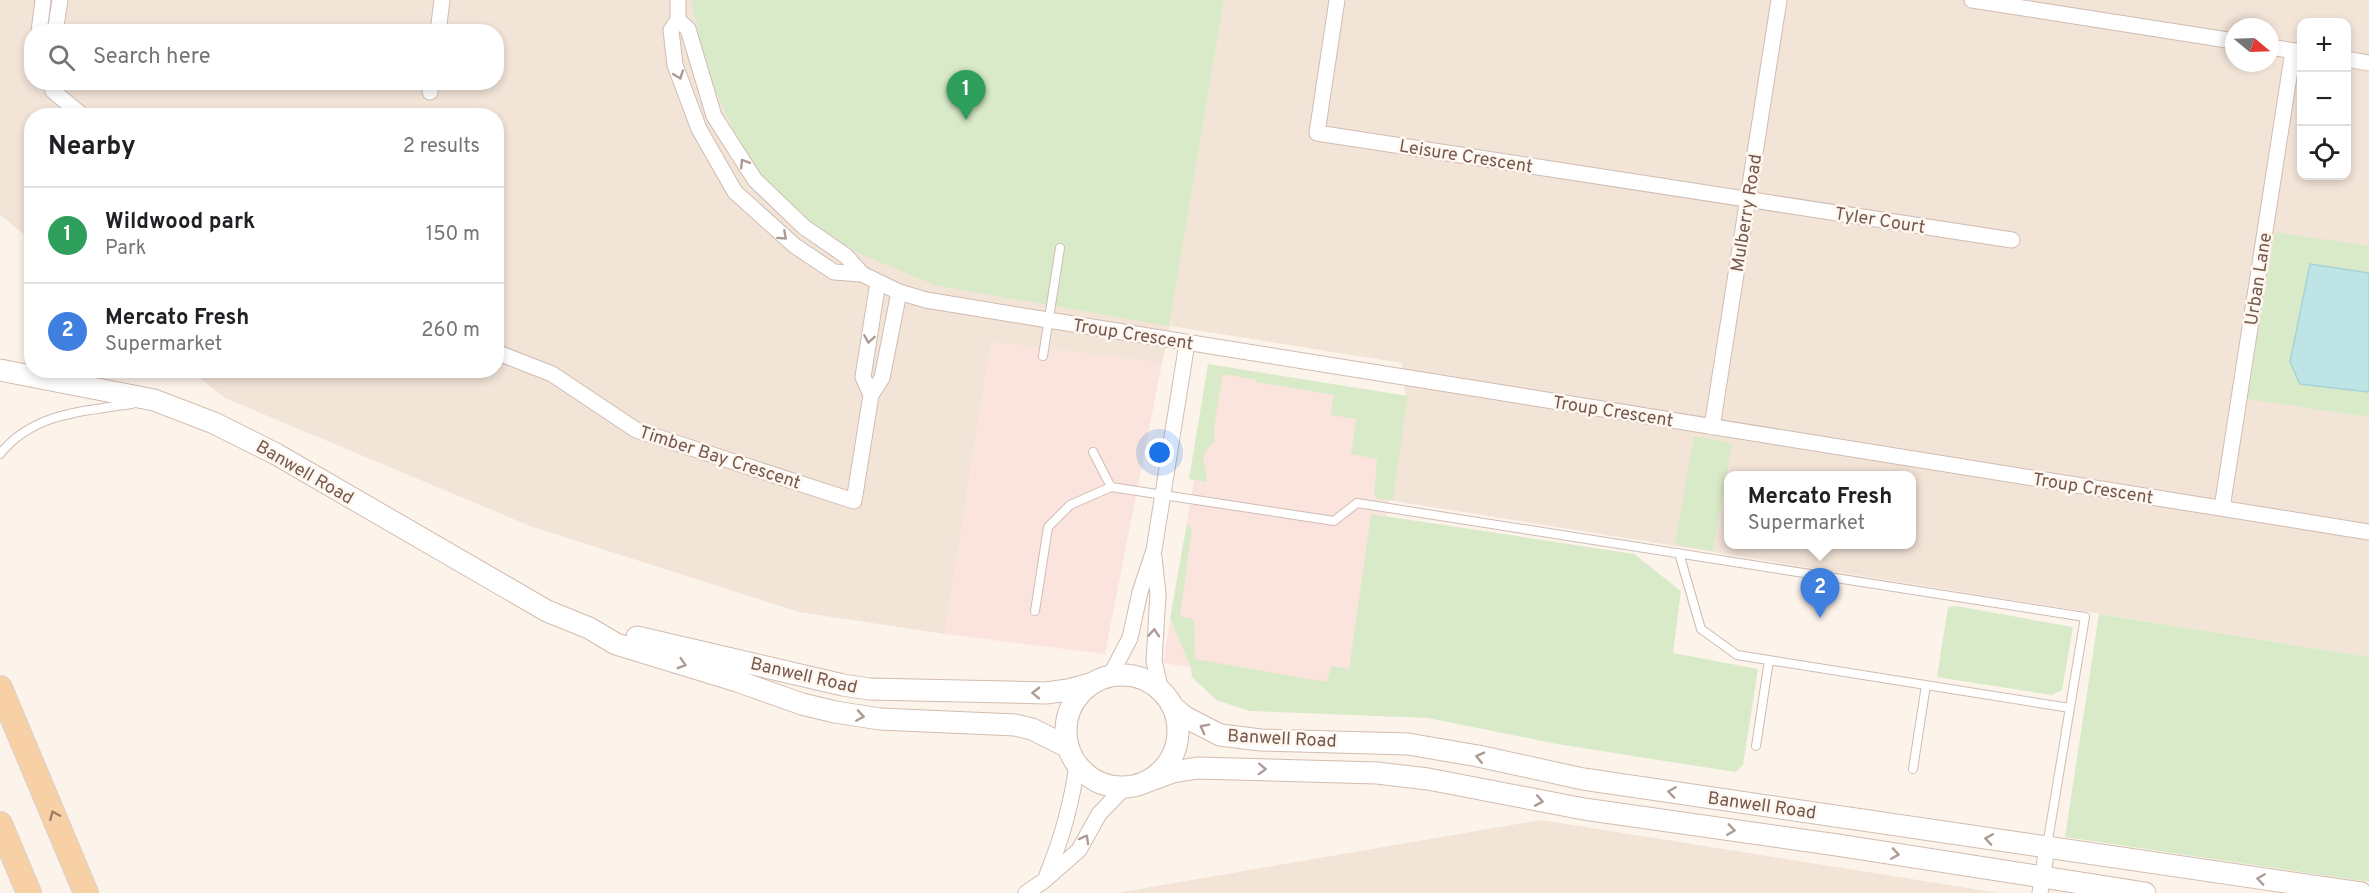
<!DOCTYPE html>
<meta charset="utf-8">
<style>
body{margin:0;font-family:Overpass,sans-serif;background:#f2f2f2;color:#202124}
.controls{position:absolute;right:18px;top:18px;display:grid;overflow:hidden;border-radius:12px;box-shadow:0 3px 9px #0003}
.controls button{width:54px;height:54px;display:grid;place-items:center;padding:0;border:0;border-bottom:2px solid #e0e0e0;background:#fff;color:#202124;font:30px sans-serif}
.compass{position:absolute;left:2225px;top:18px;width:54px;height:54px;border-radius:50%;background:#fff;box-shadow:0 3px 9px #0003;rotate:109deg}
.you{position:absolute;left:1160px;top:453px;width:21px;height:21px;margin:-15px;border:4px solid #fff;border-radius:50%;background:#1a73e8;box-shadow:0 0 0 9px #1a73e833}
.badge{display:grid;place-items:center;width:39px;height:39px;border-radius:50%;background:#2563eb;color:#fff;font-size:20px;font-weight:700}
.pin{position:absolute;translate:-50% -50px;filter:drop-shadow(0 2px 3px #0008)}
.pin::after{content:'';position:absolute;top:32px;width:21px;height:18px;background:inherit;clip-path:polygon(0 0,100% 0,50% 100%)}
.popup{position:absolute;left:1724px;top:471px;width:192px;height:78px;box-sizing:border-box;display:grid;place-content:center;border-radius:12px;background:#fff;filter:drop-shadow(0 2px 4px #0005);font-size:20px;white-space:nowrap;color:#757577}
.popup b{font-size:22px;color:#202124}
.popup::after{content:'';position:absolute;left:50%;top:100%;margin-left:-12px;border:12px solid transparent;border-top-color:#fff}
.list{margin:0;padding:0;list-style:none}
h2{display:flex;justify-content:space-between;align-items:center;height:78px;margin:0;padding:0 24px;font-size:26px}
h2 small{font-size:20px;font-weight:400;color:#757577}
.list li{display:grid;grid-template-columns:39px 1fr auto;gap:18px;align-items:center;box-sizing:border-box;height:96px;padding:0 24px;border-top:2px solid #e0e0e0}
.list b{display:block;font-size:22px;white-space:nowrap}
.list p{margin:0;font-size:20px;white-space:nowrap;color:#757577}
.list em{font-size:20px;font-style:normal;color:#757577}
.icon{flex:none;width:33px;height:33px;fill:none;stroke:currentColor;stroke-width:2;stroke-linecap:round;stroke-linejoin:round}
.map{position:relative;flex:none;width:2369px;height:893px;overflow:hidden}
.search{position:absolute;background:#fff;box-shadow:0 3px 9px #0003;left:24px;top:24px;width:480px;height:66px;display:flex;align-items:center;gap:15px;box-sizing:border-box;padding:0 21px;border-radius:24px;color:#757577;font-size:22px}
.panel{position:absolute;background:#fff;box-shadow:0 3px 9px #0003;left:24px;top:108px;width:480px;height:270px;border-radius:24px}
.map>svg:first-child{display:block}
.residential{fill:#f3e4d8;fill-rule:evenodd}
.commercial{fill:#fce4de}
.green{fill:#d9eac8}
.water{fill:#bee4e6;stroke:#a5d4d7;stroke-width:1.5}
.lines{fill:none;stroke-linecap:round;stroke-linejoin:round}
.service-casing{stroke:#d0bcb2;stroke-width:10}
.minor-casing{stroke:#d0bcb2;stroke-width:17}
.secondary-casing{stroke:#d3bcaf;stroke-width:23}
.primary-casing{stroke:#d9d0cd;stroke-width:26}
.service{stroke:#fff;stroke-width:8}
.minor{stroke:#fff;stroke-width:15}
.secondary{stroke:#fff;stroke-width:21}
.primary{stroke:#f7d1a5;stroke-width:24}
.oneway{stroke:#ad9b94}
.oneway2{stroke:#9d7c67}
.labels{text-anchor:middle;stroke-width:5;stroke-linejoin:round;paint-order:stroke}
.street-label{font-size:18px;fill:#76584d;stroke:#fef7f0}
</style>
<div class="map">
<svg width="2369" height="893" viewBox="0 0 2369 893">
<rect width="100%" height="100%" fill="#fcf3ea"/>
<path class="residential" d="M 0,0 L 2369,0 L 2369,657 L 1388,500 L 1406,402 L 1402,363 L 1170,326 L 1162,363 L 991,342 L 945,634 L 799,612 L 530,526 L 225,398 L 191,371 L 496,370 L 496,116 L 32,116 L 31,240 L 0,215 ZM 2302,22 L 2346,22 L 2346,176 L 2302,176 ZM 2234,27 L 2270,27 L 2270,63 L 2234,63 ZM 32,32 L 496,32 L 496,82 L 32,82 ZM 1728,476 L 1912,476 L 1912,544 L 1728,544 Z
M 1541,820 L 1999,893 L 1116,893 Z"/>
<path class="commercial" d="M 991,342 L 1162,363 L 1105,654 L 945,634 Z
M 1213,369 L 1406,402 L 1356,695 L 1163,663 Z"/>
<path class="green" d="M 691,0 L 1224,0 L 1169,326 L 934,285 L 831,241 L 750,166 L 707,73 Z
M 2275,232 L 2369,246 L 2369,417 L 2247,399 Z
M 1208,364 L 1408,396 L 1393,500 L 1378,499 L 1374,495 L 1377,459 L 1351,454 L 1356,419 L 1330,415 L 1334,395 L 1256,382 L 1256,380 L 1223,374 L 1214,428 L 1214,442 L 1207,449 L 1203,459 L 1207,476 L 1206,482 L 1189,479 Z
M 1694,436 L 1732,443 L 1713,551 L 1675,544 Z
M 1371,514 L 1634,554 L 1681,591 L 1673,653 L 1758,669 L 1743,765 L 1735,772 L 1557,744 L 1428,718 L 1250,711 L 1216,700 L 1192,677 L 1191,668 L 1170,618 L 1187,523 L 1192,530 L 1180,616 L 1194,619 L 1195,659 L 1326,682 L 1332,666 L 1349,669 Z
M 1956,606 L 2073,627 L 2062,690 L 2052,695 L 1937,677 L 1948,607 Z
M 2099,614 L 2369,657 L 2369,882 L 2065,837 Z"/>
<path class="water" d="M 2310,264 L 2369,273 L 2369,392 L 2300,384 L 2290,362 Z"/>
<g class="lines">
<defs>
<path id="service" d="M 1043,356 L 1060,248
M 1093,452 L 1111,487
M 0,454 C 33,413 83,411 132,404
M 1679,553 L 1701,629 L 1737,655 L 2070,708
M 1035,611 L 1048,527 L 1070,505 L 1111,487 L 1334,521 L 1357,503 L 2085,617 L 2047,846
M 1756,746 L 1769,660
M 1913,769 L 1926,685"/>
<path id="minor" d="M 678,0 L 678,20
M 1337,0 L 1317,133 L 2012,240
M 1972,0 L 2234,41
M 678,20 L 671,30 L 675,65 L 699,129 L 735,192 L 795,246 L 834,272 L 862,274 L 899,292 L 926,300 L 1048,320 L 2369,532
M 678,20 L 688,29 L 714,116 L 755,180 L 804,227 L 846,256 L 862,274
M 39,32 L 43,0
M 55,32 L 60,0
M 438,32 L 442,0
M 2270,47 L 2302,52
M 2346,59 L 2369,63
M 51,82 L 53,91 L 83,116
M 430,92 L 431,82
M 496,352 L 552,374 L 636,430 L 854,501 L 871,395 L 882,378 L 899,292
M 871,395 L 863,377 L 878,282
M 1712,427 L 1779,0
M 2222,508 L 2293,51
M 1154,557 L 1158,594 L 1154,661 L 1161,691
M 1110,676 L 1130,638 L 1140,592 L 1154,550 L 1187,343
M 1047,875 C 1062,838 1072,803 1077,764
M 1026,893 L 1045,880 L 1079,850 L 1099,814 L 1125,787
M 2040,893 L 2047,848"/>
<path id="secondary" d="M 0,370 L 154,400 L 214,423 L 276,454 L 547,611 L 589,628 L 616,644 L 737,681 L 802,704 L 835,712 L 880,719 L 1015,725 L 1032,729 L 1068,747
M 637,637 L 843,685 L 869,689 L 1046,693 L 1068,690 L 1093,683
M1066 731a56 56 0 1 1 112 0a56 56 0 1 1-112 0Z
M 1172,706 L 1185,717 L 1220,735 L 1261,740 L 1408,744 L 1478,756 L 1583,779 L 2361,893
M 1143,783 L 1173,772 L 1197,768 L 1377,773 L 1428,779 L 1584,809 L 1837,845 L 2145,893"/>
<path id="primary" d="M 0,688 L 86,893
M 0,824 L 29,893"/>
</defs>
<use href="#service" class="service-casing"/>
<use href="#minor" class="minor-casing"/>
<use href="#secondary" class="secondary-casing"/>
<use href="#primary" class="primary-casing"/>
<use href="#service" class="service"/>
<use href="#minor" class="minor"/>
<use href="#secondary" class="secondary"/>
<use href="#primary" class="primary"/>
</g>
<defs><path id="oneway-chevron" d="M-2-3.5L2.5 0L-2 3.5" fill="none" stroke-width="1.6" stroke-linecap="round" stroke-linejoin="round" transform="scale(1.5)"/></defs>
<g class="oneway">
<use href="#oneway-chevron" transform="translate(679 75) rotate(70)"/>
<use href="#oneway-chevron" transform="translate(744 163) rotate(-122)"/>
<use href="#oneway-chevron" transform="translate(783 236) rotate(42)"/>
<use href="#oneway-chevron" transform="translate(869 339) rotate(99)"/>
<use href="#oneway-chevron" transform="translate(1154 633) rotate(-86)"/>
<use href="#oneway-chevron" transform="translate(682 664) rotate(17)"/>
<use href="#oneway-chevron" transform="translate(1036 693) rotate(-179)"/>
<use href="#oneway-chevron" transform="translate(860 716) rotate(9)"/>
<use href="#oneway-chevron" transform="translate(1204 728) rotate(-153)"/>
<use href="#oneway-chevron" transform="translate(1480 757) rotate(-167)"/>
<use href="#oneway-chevron" transform="translate(1262 769) rotate(2)"/>
<use href="#oneway-chevron" transform="translate(1672 792) rotate(-172)"/>
<use href="#oneway-chevron" transform="translate(1539 801) rotate(10)"/>
<use href="#oneway-chevron" transform="translate(1731 830) rotate(8)"/>
<use href="#oneway-chevron" transform="translate(1085 839) rotate(-61)"/>
<use href="#oneway-chevron" transform="translate(1989 839) rotate(-171)"/>
<use href="#oneway-chevron" transform="translate(1895 854) rotate(9)"/>
<use href="#oneway-chevron" transform="translate(2261 879) rotate(-172)"/>
</g>
<use class="oneway2" href="#oneway-chevron" transform="translate(54 815) rotate(-113)"/>
<g class="labels">
<g class="street-label">
<text transform="translate(1466 156) rotate(9)" y="6">Leisure Crescent</text>
<text transform="translate(1746 213) rotate(-81)" y="6">Mulberry Road</text>
<text transform="translate(1880 220) rotate(9)" y="6">Tyler Court</text>
<text transform="translate(2258 279) rotate(-81)" y="6">Urban Lane</text>
<text transform="translate(1133 334) rotate(9)" y="6">Troup Crescent</text>
<text transform="translate(1613 411) rotate(9)" y="6">Troup Crescent</text>
<text transform="translate(720 457) rotate(18)" y="6">Timber Bay Crescent</text>
<text transform="translate(305 472) rotate(30)" y="6">Banwell Road</text>
<text transform="translate(2093 488) rotate(9)" y="6">Troup Crescent</text>
<text transform="translate(804 675) rotate(13)" y="6">Banwell Road</text>
<text transform="translate(1282 738) rotate(3)" y="6">Banwell Road</text>
<text transform="translate(1762 805) rotate(8)" y="6">Banwell Road</text>
</g>
</g>
</svg>
<div class="controls">
<button>+</button>
<button>−</button>
<button><svg class="icon" aria-label="locate" viewBox="0 0 24 24"><circle cx="12" cy="12" r="6"/><path d="M12 2v4M12 18v4M2 12h4M18 12h4"/></svg></button>
</div>
<svg class="compass" viewBox="-18 -18 36 36"><path d="M0-13l5 13h-10z" fill="#e53935"/><path d="M0 13l5-13h-10z" fill="#757577"/></svg>
<div class="you"></div>
<div class="pin badge" style="left:966px;top:120px;background:#2e9e5b">1</div>
<div class="pin badge" style="left:1820px;top:618px;background:#3f7fe0">2</div>
<div class="popup"><b>Mercato Fresh</b>Supermarket</div>
<div class="search"><svg class="icon" aria-label="search" viewBox="0 0 24 24"><circle cx="10" cy="10" r="6"/><path d="M15 15l6 6"/></svg>Search here</div>
<section class="panel">
<h2>Nearby<small>2 results</small></h2>
<ul class="list">
<li><span class="badge" style="background:#2e9e5b">1</span><div><b>Wildwood park</b><p>Park</p></div><em>150 m</em></li>
<li><span class="badge" style="background:#3f7fe0">2</span><div><b>Mercato Fresh</b><p>Supermarket</p></div><em>260 m</em></li>
</ul>
</section>
</div>
